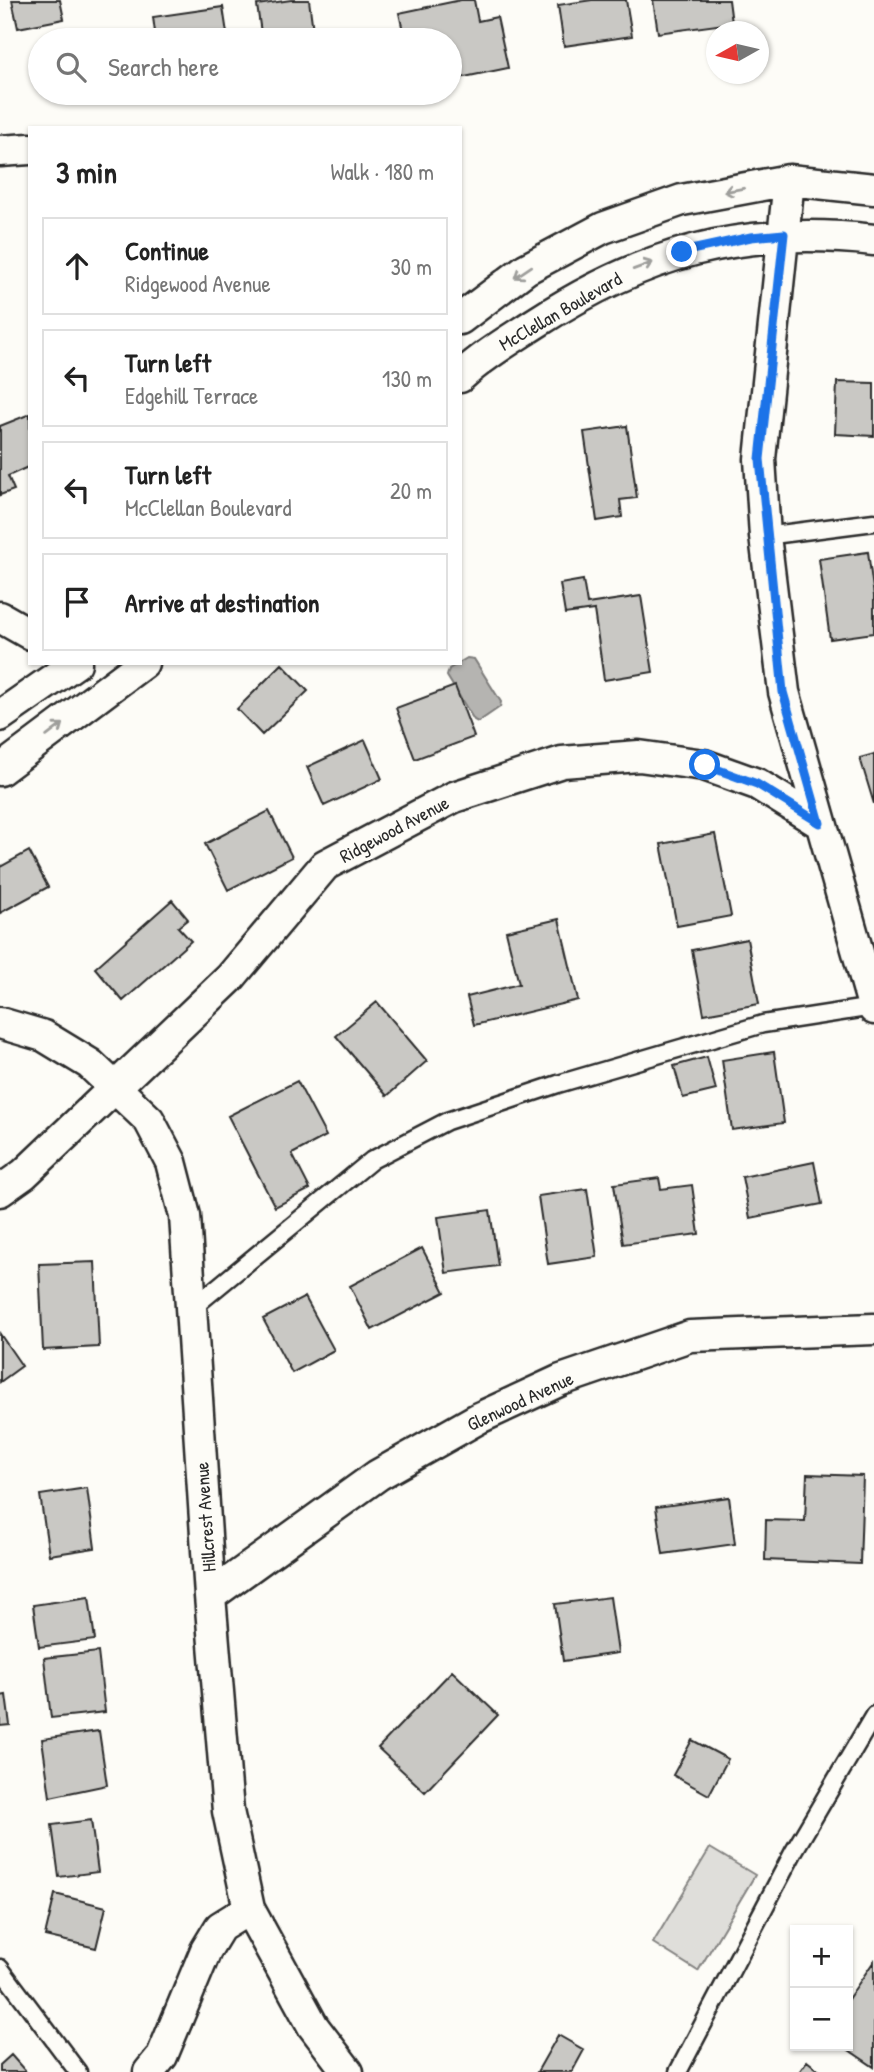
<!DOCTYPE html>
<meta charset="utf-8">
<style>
body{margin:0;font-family:"Patrick Hand",sans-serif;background:#f6f6f6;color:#222}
.controls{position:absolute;right:21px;bottom:21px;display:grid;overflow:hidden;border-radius:0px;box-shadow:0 2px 5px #0004}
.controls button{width:63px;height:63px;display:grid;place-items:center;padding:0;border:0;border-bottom:2px solid #e0e0e0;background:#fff;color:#222;font:35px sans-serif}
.compass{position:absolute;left:706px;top:21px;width:63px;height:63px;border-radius:50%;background:#fff;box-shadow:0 2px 5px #0004;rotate:262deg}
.stop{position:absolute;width:21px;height:21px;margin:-16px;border:5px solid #1a73e8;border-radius:50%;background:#fff}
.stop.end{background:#1a73e8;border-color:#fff;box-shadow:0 2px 7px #0008}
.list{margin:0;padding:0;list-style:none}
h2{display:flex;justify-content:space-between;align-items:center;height:91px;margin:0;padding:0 28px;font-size:30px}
h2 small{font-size:23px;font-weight:400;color:#767676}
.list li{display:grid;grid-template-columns:46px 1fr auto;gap:21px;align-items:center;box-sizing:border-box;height:98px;margin:0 14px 14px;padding:0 14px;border:2px solid #e0e0e0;border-radius:0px}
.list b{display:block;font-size:26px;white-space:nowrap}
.list p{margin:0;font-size:23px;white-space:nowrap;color:#767676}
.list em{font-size:23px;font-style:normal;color:#767676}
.icon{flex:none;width:38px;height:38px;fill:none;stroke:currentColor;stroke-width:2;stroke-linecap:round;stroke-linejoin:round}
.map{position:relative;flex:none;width:874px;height:2072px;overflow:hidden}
.search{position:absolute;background:#fff;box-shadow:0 2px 5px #0004;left:28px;top:28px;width:434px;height:77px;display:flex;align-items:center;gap:18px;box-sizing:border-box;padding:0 24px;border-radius:38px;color:#767676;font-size:26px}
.panel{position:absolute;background:#fff;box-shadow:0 2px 5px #0004;left:28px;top:126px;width:434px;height:539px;border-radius:0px}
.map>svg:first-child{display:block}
.green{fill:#dfdeda;stroke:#858482;stroke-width:2}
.water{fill:#b5b4b1;stroke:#7e7d7b;stroke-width:2}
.building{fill:#c9c8c4;stroke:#2b2b2b;stroke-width:2}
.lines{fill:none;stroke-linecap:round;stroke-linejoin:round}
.lane-casing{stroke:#2b2b2b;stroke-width:21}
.street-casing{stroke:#2b2b2b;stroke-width:35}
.lane{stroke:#fdfcf7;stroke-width:16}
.street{stroke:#fdfcf7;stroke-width:30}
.oneway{stroke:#9e9e9b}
.route{stroke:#1a73e8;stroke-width:9}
.labels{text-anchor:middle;stroke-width:6;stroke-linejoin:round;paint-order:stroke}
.street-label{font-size:19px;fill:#2b2b2b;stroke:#fdfcf7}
</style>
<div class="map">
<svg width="874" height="2072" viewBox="0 0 874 2072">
<rect width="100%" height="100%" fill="#fdfcf7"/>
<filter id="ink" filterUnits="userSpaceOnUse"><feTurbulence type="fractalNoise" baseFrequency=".0143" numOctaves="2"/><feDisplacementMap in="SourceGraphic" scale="14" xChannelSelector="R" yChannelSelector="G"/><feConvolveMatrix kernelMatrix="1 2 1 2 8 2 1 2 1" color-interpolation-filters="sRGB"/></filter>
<g filter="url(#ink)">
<path class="green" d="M 710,1848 L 755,1875 L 698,1971 L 653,1943 Z"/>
<path class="water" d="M 467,658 L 474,659 L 501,702 L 500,707 L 478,722 L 474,720 L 447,676 L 449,669 Z"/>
<path class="building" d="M 12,0 L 60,0 L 64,19 L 18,28 Z
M 291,0 L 309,0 L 314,38 L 262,40 L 257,5 Z
M 461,0 L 474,0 L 478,21 L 497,17 L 508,68 L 450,80 L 450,40 L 405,40 L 399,13 Z
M 592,0 L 626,0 L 632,36 L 564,46 L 558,5 Z
M 653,0 L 729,0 L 732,23 L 658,33 Z
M 223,7 L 228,40 L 156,40 L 153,17 Z
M 837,382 L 874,383 L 874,436 L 835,434 Z
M 30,414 L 30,466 L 8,476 L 14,490 L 0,495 L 0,426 Z
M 627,426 L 637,498 L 620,500 L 622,517 L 597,521 L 584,432 Z
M 868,552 L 874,596 L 874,633 L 830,639 L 819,559 Z
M 583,580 L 587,604 L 641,596 L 653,672 L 604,680 L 594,610 L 565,614 L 560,584 Z
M 282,664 L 308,691 L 262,735 L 237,709 Z
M 455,686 L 474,737 L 415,759 L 396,708 Z
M 365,740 L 382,779 L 324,806 L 307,767 Z
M 874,754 L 874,804 L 860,758 Z
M 269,811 L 292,857 L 228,890 L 205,844 Z
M 715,834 L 731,916 L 677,926 L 661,844 Z
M 29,851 L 48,887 L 0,913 L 0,867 Z
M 172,900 L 188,919 L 178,927 L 191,941 L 123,1001 L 95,968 Z
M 559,919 L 578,1000 L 474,1025 L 467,997 L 519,984 L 506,931 Z
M 747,939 L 759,1004 L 704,1014 L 692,950 Z
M 377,1002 L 427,1061 L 387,1096 L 336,1036 Z
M 774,1052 L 784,1123 L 732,1130 L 722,1060 Z
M 707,1057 L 716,1090 L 683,1098 L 674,1066 Z
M 297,1081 L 326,1136 L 292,1154 L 310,1189 L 275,1207 L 228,1116 Z
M 814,1162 L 822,1204 L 750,1218 L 742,1177 Z
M 659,1178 L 661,1189 L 692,1185 L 699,1234 L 623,1244 L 614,1184 Z
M 587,1189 L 597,1257 L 548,1264 L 538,1196 Z
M 490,1210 L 498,1266 L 446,1273 L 438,1217 Z
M 422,1248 L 445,1292 L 372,1330 L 350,1286 Z
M 95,1262 L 99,1347 L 43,1350 L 39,1264 Z
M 305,1297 L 334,1350 L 292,1373 L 263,1319 Z
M 0,1334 L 22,1366 L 0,1382 Z
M 807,1474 L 863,1476 L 860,1564 L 765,1560 L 766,1520 L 805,1521 Z
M 87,1488 L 95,1548 L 49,1555 L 40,1495 Z
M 729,1497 L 735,1544 L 663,1554 L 656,1507 Z
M 89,1597 L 95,1640 L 39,1647 L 33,1605 Z
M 610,1597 L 618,1653 L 563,1661 L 555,1604 Z
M 98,1652 L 105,1712 L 51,1718 L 44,1658 Z
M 452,1671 L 498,1715 L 425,1792 L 378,1748 Z
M 6,1695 L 10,1725 L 0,1726 L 0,1696 Z
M 99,1731 L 107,1785 L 50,1797 L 42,1739 Z
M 692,1740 L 728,1759 L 709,1795 L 673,1775 Z
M 91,1820 L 98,1872 L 59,1877 L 52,1825 Z
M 55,1894 L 106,1907 L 96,1948 L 45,1936 Z
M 874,1961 L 874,2067 L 843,2046 L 848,2046 L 848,1999 Z
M 558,2035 L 584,2050 L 572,2072 L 537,2072 Z
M 11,2055 L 26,2072 L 0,2072 L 0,2065 Z
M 807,2061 L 821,2072 L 799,2072 Z"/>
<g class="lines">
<defs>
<path id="lane" d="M 765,536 L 874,522
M 191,1309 L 372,1160 L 447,1121 L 558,1084 L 763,1024 L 873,1007
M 0,1968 L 78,2072
M 678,2072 L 794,1851 L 874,1715"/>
<path id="street" d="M 0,151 L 30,149
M 789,180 L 760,459 L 765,536 L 784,692 L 874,1009
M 460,319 L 526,269 L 603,228 L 682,200 L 789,180 L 874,189
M 460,377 C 483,356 508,341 534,324 C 645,252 742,225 874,240
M 0,617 L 30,634
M 0,716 L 76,663
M 0,770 L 143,663
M 0,1023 L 44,1036 L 90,1064 L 149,1120 L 171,1162 L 185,1216 L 210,1596 L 228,1811 L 249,1909 L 313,2026 L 348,2072
M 0,1191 L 24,1174 L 230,978 L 325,865 L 454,797 L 562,762 L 639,756 L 704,765 L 757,784 L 820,823
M 210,1596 L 378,1475 L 479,1418 L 561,1380 L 690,1336 L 874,1329
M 149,2072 L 162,2056 L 206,1950 L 220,1927 L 249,1909"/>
</defs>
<use href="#lane" class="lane-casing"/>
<use href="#street" class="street-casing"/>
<use href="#lane" class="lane"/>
<use href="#street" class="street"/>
</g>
<defs><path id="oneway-shaft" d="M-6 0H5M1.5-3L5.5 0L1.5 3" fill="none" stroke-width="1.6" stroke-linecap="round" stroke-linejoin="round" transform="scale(1.75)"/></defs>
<g class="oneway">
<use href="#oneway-shaft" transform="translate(734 190) rotate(170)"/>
<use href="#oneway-shaft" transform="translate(643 266) rotate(-20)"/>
<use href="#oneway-shaft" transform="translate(523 272) rotate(146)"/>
<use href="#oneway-shaft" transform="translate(55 730) rotate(-37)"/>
</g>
</g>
<g class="lines" filter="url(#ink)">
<path class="route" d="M 682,252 L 751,237 L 784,234 L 760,459 L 783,692 L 820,823 L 757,784 L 705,765"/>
</g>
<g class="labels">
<g class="street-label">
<text transform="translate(560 311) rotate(-30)" y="7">McClellan Boulevard</text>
<text transform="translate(394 829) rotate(-28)" y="7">Ridgewood Avenue</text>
<text transform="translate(520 1401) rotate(-25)" y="7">Glenwood Avenue</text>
<text transform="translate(205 1517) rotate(-94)" y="7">Hillcrest Avenue</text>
</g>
</g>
</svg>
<div class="controls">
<button>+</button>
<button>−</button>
</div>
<svg class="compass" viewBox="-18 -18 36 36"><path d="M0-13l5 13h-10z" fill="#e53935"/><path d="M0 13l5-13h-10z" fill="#767676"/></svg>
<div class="stop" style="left:705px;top:765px"></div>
<div class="stop end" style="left:682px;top:252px"></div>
<div class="search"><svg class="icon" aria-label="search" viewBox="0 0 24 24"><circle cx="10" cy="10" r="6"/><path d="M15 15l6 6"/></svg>Search here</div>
<section class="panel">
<h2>3 min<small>Walk · 180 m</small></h2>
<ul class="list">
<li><svg class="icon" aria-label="ahead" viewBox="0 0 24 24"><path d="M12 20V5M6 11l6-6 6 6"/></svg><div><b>Continue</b><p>Ridgewood Avenue</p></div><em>30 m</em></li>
<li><svg class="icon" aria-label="left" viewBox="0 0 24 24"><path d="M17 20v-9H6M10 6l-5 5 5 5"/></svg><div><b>Turn left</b><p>Edgehill Terrace</p></div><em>130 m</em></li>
<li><svg class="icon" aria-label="left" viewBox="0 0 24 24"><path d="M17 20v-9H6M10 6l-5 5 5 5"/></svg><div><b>Turn left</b><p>McClellan Boulevard</p></div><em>20 m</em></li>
<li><svg class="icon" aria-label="arrive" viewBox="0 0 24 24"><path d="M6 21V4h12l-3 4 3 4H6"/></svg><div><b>Arrive at destination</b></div></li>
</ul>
</section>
</div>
